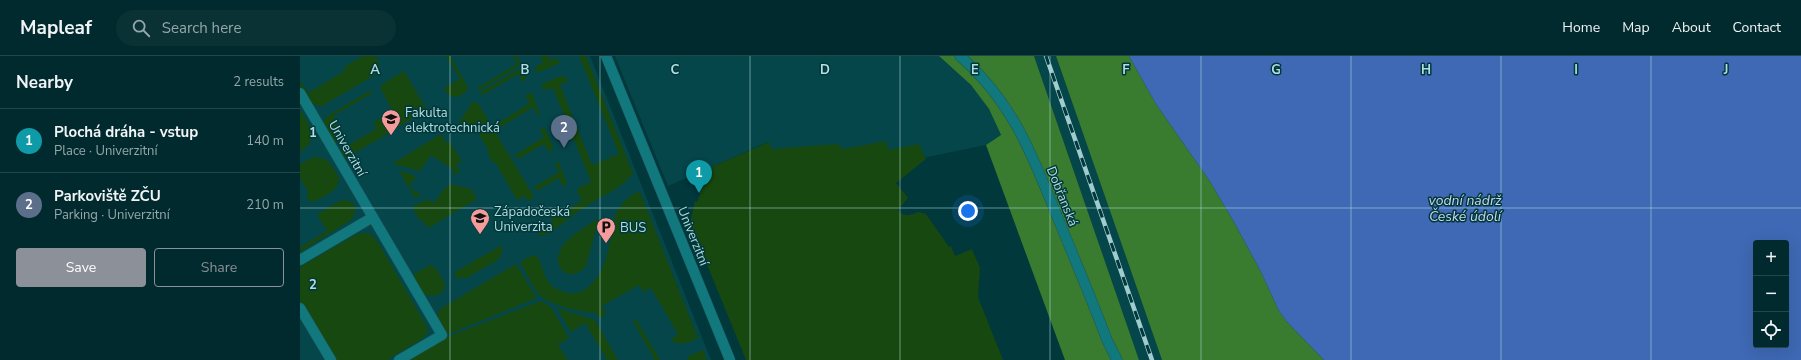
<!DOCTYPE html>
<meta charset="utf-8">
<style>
body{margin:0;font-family:"Nunito Sans",sans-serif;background:#0a3235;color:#f1f3f6}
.controls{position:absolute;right:12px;bottom:12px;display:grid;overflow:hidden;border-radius:4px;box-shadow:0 4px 16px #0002}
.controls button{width:36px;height:36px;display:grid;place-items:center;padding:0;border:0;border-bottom:1px solid #224649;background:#002a2d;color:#f1f3f6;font:20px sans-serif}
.you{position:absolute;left:668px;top:155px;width:14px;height:14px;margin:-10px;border:3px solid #fff;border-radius:50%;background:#1a73e8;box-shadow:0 0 0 6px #1a73e833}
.badge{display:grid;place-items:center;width:26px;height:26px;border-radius:50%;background:#8c9099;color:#fff;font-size:13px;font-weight:700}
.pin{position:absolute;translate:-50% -33px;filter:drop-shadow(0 1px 2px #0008)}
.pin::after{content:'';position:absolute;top:21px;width:14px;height:12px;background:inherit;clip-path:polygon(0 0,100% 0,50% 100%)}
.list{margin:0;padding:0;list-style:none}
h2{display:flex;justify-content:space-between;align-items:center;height:52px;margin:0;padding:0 16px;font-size:17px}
h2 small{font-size:13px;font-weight:400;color:#95a7aa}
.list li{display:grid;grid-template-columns:26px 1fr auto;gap:12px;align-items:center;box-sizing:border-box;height:64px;padding:0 16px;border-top:1px solid #224649}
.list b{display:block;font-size:15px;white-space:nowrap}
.list p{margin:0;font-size:13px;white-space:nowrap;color:#95a7aa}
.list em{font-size:13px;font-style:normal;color:#95a7aa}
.actions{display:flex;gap:8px;padding:12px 16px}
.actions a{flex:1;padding:9px 0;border:1px solid #8c9099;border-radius:4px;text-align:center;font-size:14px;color:#8c9099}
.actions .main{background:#8c9099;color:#fff}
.icon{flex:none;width:22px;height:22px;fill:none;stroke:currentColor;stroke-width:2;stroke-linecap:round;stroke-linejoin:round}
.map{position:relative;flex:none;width:1501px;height:304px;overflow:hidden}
header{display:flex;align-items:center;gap:24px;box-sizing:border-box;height:56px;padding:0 20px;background:#002a2d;border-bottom:1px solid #224649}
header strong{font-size:19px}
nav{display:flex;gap:22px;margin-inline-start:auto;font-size:14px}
.search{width:280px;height:36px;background:#0a3235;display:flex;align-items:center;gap:10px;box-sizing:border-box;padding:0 14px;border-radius:22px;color:#95a7aa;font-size:15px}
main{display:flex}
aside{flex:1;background:#002a2d}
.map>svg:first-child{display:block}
.built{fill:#05464a}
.green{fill:#17480f}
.forest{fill:#397b2f}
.water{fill:#3f69b5;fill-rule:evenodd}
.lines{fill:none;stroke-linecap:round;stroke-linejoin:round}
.minor-casing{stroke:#20565a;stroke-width:11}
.minor{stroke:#11787e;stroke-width:10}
.rail-casing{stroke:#a1cccf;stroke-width:4.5}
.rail{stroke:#00383c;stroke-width:3;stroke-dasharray:9;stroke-linecap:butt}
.grid{fill:none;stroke:#b3dde0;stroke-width:1;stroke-opacity:0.55}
.labels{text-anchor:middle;stroke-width:3;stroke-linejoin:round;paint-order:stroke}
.poi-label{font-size:13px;fill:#b3dde0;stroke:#00383c;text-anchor:start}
.street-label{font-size:13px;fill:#b3dde0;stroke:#00383c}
.water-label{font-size:14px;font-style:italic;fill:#c9d5ea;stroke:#00383c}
.grid-label{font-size:13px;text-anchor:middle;font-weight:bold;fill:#b3dde0;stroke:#00383c;stroke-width:3;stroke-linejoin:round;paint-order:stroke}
</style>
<header>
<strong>Mapleaf</strong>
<div class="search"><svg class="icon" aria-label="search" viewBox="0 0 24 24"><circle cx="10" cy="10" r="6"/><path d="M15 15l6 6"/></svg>Search here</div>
<nav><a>Home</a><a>Map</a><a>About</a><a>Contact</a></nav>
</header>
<main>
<aside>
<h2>Nearby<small>2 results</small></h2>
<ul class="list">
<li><span class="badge" style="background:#0f9aa8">1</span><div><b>Plochá dráha - vstup</b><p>Place · Univerzitní</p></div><em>140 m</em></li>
<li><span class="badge" style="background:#5c6f8a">2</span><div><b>Parkoviště ZČU</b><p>Parking · Univerzitní</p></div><em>210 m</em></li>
</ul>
<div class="actions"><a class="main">Save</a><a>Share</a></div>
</aside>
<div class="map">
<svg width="1501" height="304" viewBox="0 0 1501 304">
<rect width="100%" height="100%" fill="#00383c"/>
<path class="built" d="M 0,0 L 290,0 L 411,304 L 0,304 Z
M 315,0 L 639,0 L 671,29 L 689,53 L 701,80 L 686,89 L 553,116 L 471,93 L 468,86 L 368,130 Z
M 734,0 L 756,0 L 862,304 L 839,304 Z"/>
<path class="green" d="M 63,0 L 76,0 C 79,7 82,12 75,19 L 22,50 C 9,51 0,35 0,24 L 8,37 L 46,14 L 44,11 Z
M 146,0 L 150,0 L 168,31 L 166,36 L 158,41 L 148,39 L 144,32 L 160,23 Z
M 213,0 L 217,0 L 220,7 L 218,11 L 180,34 L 176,33 L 217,8 Z
M 241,0 L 248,0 L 250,4 L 257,2 L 260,7 L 239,16 L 236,16 L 235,11 L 243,7 Z
M 279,0 L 286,0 L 333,117 C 324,131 309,136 296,144 C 279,154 264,167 248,178 L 240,180 L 234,172 L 243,168 L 245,171 L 253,166 L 246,155 L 248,153 L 253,162 L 282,145 L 277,135 L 278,132 L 291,126 L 253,32 L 245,34 L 242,32 L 242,28 L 261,20 L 267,22 L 268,25 L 260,29 L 292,109 L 319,98 Z
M 218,14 L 223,14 L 226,23 L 225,25 L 223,26 L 218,18 L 181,40 L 181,36 Z
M 104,15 L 127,54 L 55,97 L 47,101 L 42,102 L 39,96 L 40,94 L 76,73 L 73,67 L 92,54 L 80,32 L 84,27 Z
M 69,35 L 74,36 L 33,60 L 46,83 L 34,88 L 23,68 L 26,61 Z
M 229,37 L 233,39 L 240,60 L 238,60 L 233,51 L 199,72 L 197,68 L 230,47 L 225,40 Z
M 173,46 L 178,47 L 234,141 L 228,145 L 225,140 L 217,144 L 195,106 L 193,107 L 187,96 L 189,95 L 174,70 L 165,76 L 159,66 L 171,49 L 169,48 Z
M 0,54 C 9,69 21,83 0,96 Z
M 243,72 L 246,74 L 253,91 L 252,95 L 249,96 L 244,88 L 218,103 L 215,99 L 244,81 L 240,74 Z
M 141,78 L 146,87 L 149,85 L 162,105 L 156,109 L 160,115 L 152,121 L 155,115 L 131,99 L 120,115 L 92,108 Z
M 586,85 L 588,94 L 619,88 L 626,103 L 596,127 L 608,142 L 598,154 C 605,162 610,159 618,156 L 626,158 L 649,191 L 651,190 L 655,200 L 672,193 L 680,212 L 678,241 L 703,304 L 446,304 L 390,167 L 395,145 L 397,146 L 403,130 L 401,128 L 395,118 L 469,86 L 471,93 L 537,88 L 543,93 Z
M 14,101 C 29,101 33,111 39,122 C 39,136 22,141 11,147 L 6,139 L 9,137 L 0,122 L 0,108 Z
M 256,106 L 259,106 L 267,128 L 263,130 L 258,122 L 237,135 L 234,131 L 259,116 L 255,107 Z
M 99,115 L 116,120 L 109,131 L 121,139 L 115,142 Z
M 151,128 L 171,133 L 177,143 L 128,172 L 122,164 L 120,165 L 112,151 L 127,143 L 134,147 L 144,133 Z
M 340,136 L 398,282 C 389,286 379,292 371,283 L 378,278 L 351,232 L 343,236 L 339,229 L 302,250 L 306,258 L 299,262 L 294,255 L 292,257 C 277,254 249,250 239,238 C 231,229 226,216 220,206 L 229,201 L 235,199 C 244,205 241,223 255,232 C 263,237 276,240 284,234 C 306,220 307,196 313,172 C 314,168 314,161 316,157 C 321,149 330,137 340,136 Z
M 42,144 L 47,144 L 54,148 L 55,157 L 51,164 L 0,196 L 0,191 L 27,175 L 17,158 Z
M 299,162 L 286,210 C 270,229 249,211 262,191 C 269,179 288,170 299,162 Z
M 62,177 L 70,178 L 76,183 L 126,269 L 128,276 L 122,283 L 87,304 L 34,304 L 0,246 L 0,211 L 55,179 Z
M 202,189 L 202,197 L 198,204 L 166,222 L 157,222 L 154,218 L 155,216 Z
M 216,208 L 237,242 L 146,279 L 137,261 L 140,253 Z
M 130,209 L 136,212 L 145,228 L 143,236 L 133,240 L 122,238 L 113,220 L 116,217 Z
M 241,245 L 251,251 L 269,282 L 258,289 L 268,304 L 107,304 L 141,283 Z
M 257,252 L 295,264 L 318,304 L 307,304 L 285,267 L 271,276 Z
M 336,263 L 360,304 L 355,304 L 333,265 Z
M 403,294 L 407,304 L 387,304 L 389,300 Z"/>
<path class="forest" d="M 639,0 L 734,0 L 839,304 L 765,304 L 686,89 L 701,79 L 689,53 L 671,29 Z
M 756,0 L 829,0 L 856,48 L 909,124 L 934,166 L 961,216 L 979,255 L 987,266 L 1024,304 L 862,304 Z"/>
<path class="water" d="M 829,0 L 1501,0 L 1501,304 L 1024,304 L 987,266 L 979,255 L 961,216 L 934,166 L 909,124 L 856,48 ZM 1456,187 L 1486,187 L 1486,289 L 1456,289 Z"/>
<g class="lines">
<defs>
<path id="minor" d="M 306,0 L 430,304
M 660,0 C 714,47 733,101 759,165 C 775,204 792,244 807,284 L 817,304
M 0,37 L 142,279 L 99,304
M 0,204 L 73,161
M 0,252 L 31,304"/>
</defs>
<use href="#minor" class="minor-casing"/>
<use href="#minor" class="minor"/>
<defs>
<path id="rail" d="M 746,0 L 852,304"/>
</defs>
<use href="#rail" class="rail-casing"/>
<use href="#rail" class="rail"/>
</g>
<path class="grid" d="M 150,0 L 150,304M 300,0 L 300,304M 450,0 L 450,304M 600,0 L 600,304M 750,0 L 750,304M 901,0 L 901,304M 1051,0 L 1051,304M 1201,0 L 1201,304M 1351,0 L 1351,304M 0,152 L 1501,152"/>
<defs>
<symbol id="university-pin" viewBox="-11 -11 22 30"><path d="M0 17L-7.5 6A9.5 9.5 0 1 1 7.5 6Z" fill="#f59b99" stroke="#00383c"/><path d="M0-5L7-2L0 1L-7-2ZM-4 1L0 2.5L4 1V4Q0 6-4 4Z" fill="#111"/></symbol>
<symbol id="parking-pin" viewBox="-11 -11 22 30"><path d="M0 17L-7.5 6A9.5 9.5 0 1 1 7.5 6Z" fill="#f59b99" stroke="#00383c"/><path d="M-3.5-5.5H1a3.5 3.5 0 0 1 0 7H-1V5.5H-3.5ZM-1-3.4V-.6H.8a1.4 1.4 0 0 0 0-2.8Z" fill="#111"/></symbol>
</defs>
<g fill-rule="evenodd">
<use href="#university-pin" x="80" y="52" width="22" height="30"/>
<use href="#university-pin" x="169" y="151" width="22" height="30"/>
<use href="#parking-pin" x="295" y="160" width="22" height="30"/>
</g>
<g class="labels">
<g class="poi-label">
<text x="105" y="61">Fakulta<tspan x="105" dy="15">elektrotechnická</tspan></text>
<text x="194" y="160">Západočeská<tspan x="194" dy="15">Univerzita</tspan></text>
<text x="320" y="176">BUS</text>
</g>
<g class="street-label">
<text transform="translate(48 92) rotate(60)" y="5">Univerzitní</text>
<text transform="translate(763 140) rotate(68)" y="5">Dobřanská</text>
<text transform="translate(394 180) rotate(68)" y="5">Univerzitní</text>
</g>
<g class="water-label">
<text x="1165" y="149">vodní nádrž<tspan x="1165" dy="16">České údolí</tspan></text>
</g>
</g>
<g class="grid-label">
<text x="75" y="18">A</text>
<text x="225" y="18">B</text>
<text x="375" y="18">C</text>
<text x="525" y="18">D</text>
<text x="675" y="18">E</text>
<text x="826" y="18">F</text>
<text x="976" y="18">G</text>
<text x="1126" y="18">H</text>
<text x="1276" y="18">I</text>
<text x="1426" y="18">J</text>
<text x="13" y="81">1</text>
<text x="13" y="233">2</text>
</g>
</svg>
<div class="controls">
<button>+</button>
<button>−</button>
<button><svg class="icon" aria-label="locate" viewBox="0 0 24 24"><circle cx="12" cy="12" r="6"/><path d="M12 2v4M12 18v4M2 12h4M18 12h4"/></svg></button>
</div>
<div class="you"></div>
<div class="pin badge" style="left:399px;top:137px;background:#0f9aa8">1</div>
<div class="pin badge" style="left:264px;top:92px;background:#5c6f8a">2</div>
</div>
</main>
